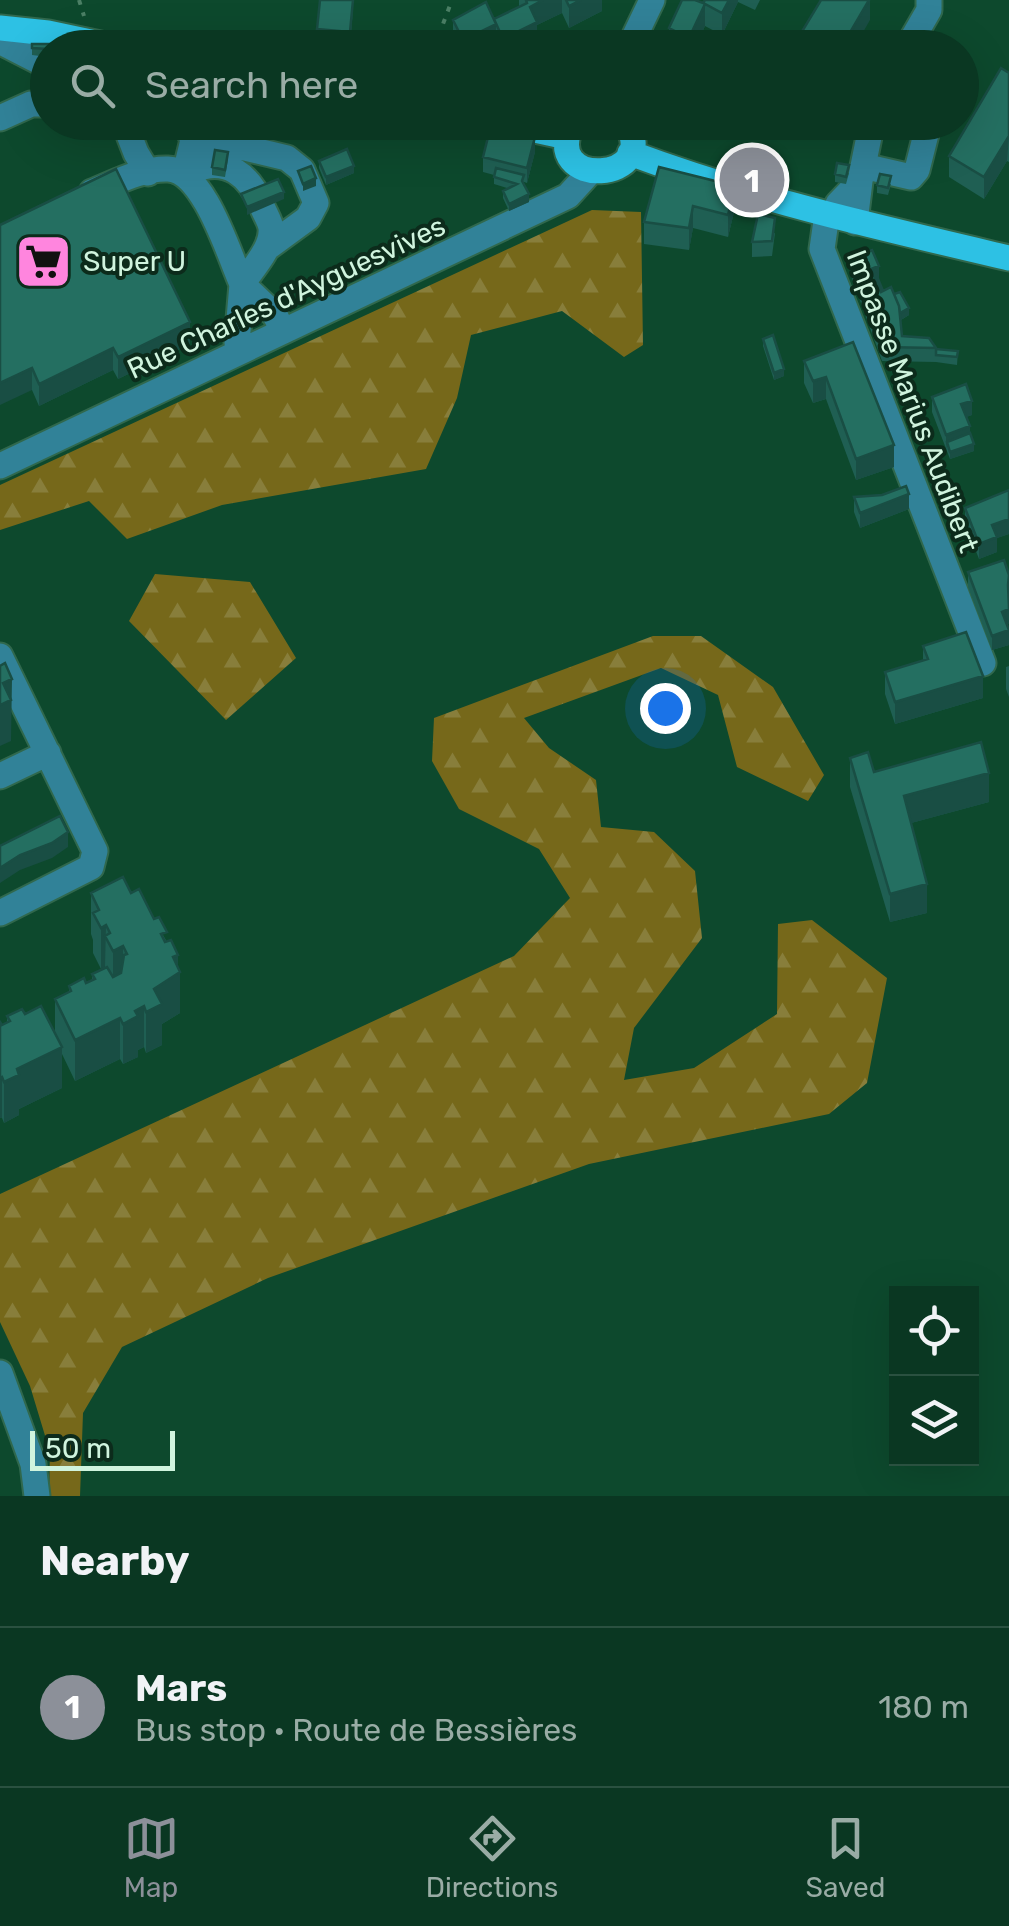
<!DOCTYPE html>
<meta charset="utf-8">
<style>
body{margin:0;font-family:Rubik,sans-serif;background:#18422f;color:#f1f3f6}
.controls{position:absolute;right:30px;bottom:30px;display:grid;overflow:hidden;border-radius:0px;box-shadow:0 10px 40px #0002}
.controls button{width:90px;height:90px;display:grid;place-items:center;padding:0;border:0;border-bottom:2px solid #2a5140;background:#0a3722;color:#f1f3f6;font:50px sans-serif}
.scale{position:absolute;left:30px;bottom:25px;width:145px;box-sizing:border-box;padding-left:10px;border:5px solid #d0f4de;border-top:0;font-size:28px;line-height:35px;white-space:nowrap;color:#d0f4de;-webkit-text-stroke:8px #0c2b1b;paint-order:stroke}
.you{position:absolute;left:665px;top:708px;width:35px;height:35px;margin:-25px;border:8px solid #fff;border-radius:50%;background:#1a73e8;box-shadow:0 0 0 15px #1a73e833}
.badge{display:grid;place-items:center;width:65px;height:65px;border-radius:50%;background:#8c9099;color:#fff;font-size:32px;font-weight:700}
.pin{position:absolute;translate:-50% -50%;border:5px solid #fff;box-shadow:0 2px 10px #0006}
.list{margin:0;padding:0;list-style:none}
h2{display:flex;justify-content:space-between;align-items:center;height:130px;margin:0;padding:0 40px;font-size:42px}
h2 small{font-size:32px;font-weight:400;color:#99aca5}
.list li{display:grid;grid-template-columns:65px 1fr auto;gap:30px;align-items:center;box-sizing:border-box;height:160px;padding:0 40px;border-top:2px solid #2a5140}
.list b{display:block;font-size:38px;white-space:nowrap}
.list p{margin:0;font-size:32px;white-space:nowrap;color:#99aca5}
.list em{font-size:32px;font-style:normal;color:#99aca5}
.icon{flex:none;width:55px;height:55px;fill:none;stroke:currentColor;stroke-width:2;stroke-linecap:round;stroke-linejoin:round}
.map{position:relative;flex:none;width:1009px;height:1496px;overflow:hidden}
.search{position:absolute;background:#0a3722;box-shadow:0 10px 40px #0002;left:30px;right:30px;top:30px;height:110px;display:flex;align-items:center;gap:25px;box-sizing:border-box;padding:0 35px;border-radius:55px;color:#99aca5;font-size:38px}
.sheet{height:290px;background:#0a3722}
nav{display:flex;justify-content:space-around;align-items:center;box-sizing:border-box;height:140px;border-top:2px solid #2a5140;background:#0a3722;font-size:28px;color:#99aca5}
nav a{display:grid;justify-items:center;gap:5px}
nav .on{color:#8c9099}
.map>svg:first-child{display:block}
.forest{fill:url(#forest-firs)}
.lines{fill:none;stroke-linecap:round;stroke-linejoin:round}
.minor-casing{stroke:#30684d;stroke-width:29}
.major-casing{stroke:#30684d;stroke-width:29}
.path{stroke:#4b7f65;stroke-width:4;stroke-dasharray:5 8;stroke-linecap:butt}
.minor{stroke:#318298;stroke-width:25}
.major{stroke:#2dc1e4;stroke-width:25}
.wall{fill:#1f5f53}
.shaded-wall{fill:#194e44}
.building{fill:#246f61;stroke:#194e44;stroke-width:2.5}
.labels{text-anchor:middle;stroke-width:8;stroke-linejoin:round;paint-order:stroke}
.poi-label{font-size:28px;fill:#d0f4de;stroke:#0c2b1b;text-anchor:start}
.street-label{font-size:28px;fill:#d0f4de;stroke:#0c2b1b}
</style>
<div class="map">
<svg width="1009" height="1496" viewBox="0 0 1009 1496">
<defs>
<pattern id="forest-firs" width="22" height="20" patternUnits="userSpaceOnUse" patternTransform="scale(2.5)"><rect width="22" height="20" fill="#76681a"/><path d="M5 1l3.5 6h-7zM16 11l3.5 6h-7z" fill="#887e3b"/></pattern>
</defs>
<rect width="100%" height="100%" fill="#0d492d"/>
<path class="forest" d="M 592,210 L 641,212 L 643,345 L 624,357 L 562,311 L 471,335 L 457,398 L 426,469 L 222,505 L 127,539 L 89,501 L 0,530 L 0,485 Z
M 155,574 L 250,582 L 296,658 L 226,720 L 129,621 Z
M 653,636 L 701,636 L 773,687 L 824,775 L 808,801 L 737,767 L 718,695 L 661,668 L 524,718 L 549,748 L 596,780 L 601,827 L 654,832 L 695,871 L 702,938 L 634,1028 L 624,1080 L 694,1068 L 777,1014 L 778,924 L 812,920 L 887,978 L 867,1083 L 829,1114 L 589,1164 L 268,1278 L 122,1347 L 83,1413 L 80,1496 L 49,1496 L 50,1452 L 30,1386 L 0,1322 L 0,1194 L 514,956 L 570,898 L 539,849 L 459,809 L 432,761 L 434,718 Z"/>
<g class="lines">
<defs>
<path id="minor" d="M 1,42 L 48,66
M 629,48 L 652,0
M 907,48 L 929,10 L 929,0
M 0,118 L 31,104 L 48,104
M 124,122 L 136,153 L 148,173
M 185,122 L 193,140 L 186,169
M 863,166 L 911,177 L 917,170 L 929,122
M 194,170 C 227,156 250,176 262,206 C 264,212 270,221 271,228 C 273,248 252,269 242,284
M 185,174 L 205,148 L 224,143 L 287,158 L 302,170 L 316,203 L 308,218 L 267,248
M 860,181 L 872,122
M 92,192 C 115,183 142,168 168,169 C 204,170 229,255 242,284
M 827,214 L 822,249 L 983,663
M 834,216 L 838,204 L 860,181 L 855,222
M 241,351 L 237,343 L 242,284 L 275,315 L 283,331
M 0,466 L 568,196 L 590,172
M 0,656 L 95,851 L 91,867 L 0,913
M 0,776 L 48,753
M 0,1373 L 33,1464 L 37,1496"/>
<path id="major" d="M 0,28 L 48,33 L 119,48
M 498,122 L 567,137
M 573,122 C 537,192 666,182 625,122
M 630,153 C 753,199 881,228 1009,258"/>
</defs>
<use href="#minor" class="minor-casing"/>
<use href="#major" class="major-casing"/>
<path class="path" d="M 79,0 L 84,16
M 434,48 L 452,0"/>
<use href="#minor" class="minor"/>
<use href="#major" class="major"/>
</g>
<path class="wall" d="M 519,0 L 602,0 L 602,11 L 569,28 L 562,13 L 537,25 L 537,44 L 530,48 L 497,48 L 496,46 L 492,48 L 456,48 L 453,42 L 453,20 L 494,20 L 519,7 Z
M 705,0 L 760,0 L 755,10 L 738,2 L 722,35 L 705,26 L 700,37 L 706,48 L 669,48 L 669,28 L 703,3 Z
M 353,9 L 350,47 L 317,44 L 317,29 Z
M 32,44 L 48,48 L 48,57 L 32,55 Z
M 1009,73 L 1009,162 L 1007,161 L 984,199 L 949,177 L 949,156 Z
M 535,152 L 527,183 L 524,182 L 523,184 L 529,202 L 509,211 L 503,198 L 503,191 L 507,188 L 494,184 L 494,175 L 483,172 L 483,157 Z
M 228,159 L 225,177 L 212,175 L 212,167 Z
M 319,161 L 354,173 L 326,185 L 319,168 Z
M 659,167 L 735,208 L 728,237 L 693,228 L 689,250 L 644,244 L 644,222 Z
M 849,173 L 846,184 L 835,182 L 835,174 Z
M 891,184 L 888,195 L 877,193 L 877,185 Z
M 0,225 L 190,344 L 118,379 L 113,370 L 39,406 L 32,390 Z
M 775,233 L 772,256 L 752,257 L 752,242 Z
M 850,259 L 879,280 L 883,291 L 894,294 L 909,315 L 901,320 L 902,336 L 936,349 L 958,351 L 957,365 L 936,362 L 882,361 L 850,273 Z
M 763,339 L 784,376 L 774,380 L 763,346 Z
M 853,342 L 894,467 L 856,480 L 826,399 L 813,403 L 804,383 L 804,361 Z
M 932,397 L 972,415 L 966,417 L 974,451 L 950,459 L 932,412 Z
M 1009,490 L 1009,534 L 997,538 L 997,552 L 979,559 L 965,523 L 965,508 Z
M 854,497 L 909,509 L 860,528 L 854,512 Z
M 968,572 L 1007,624 L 1009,645 L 992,650 L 968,587 Z
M 923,646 L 983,698 L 895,724 L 885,694 L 885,672 L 923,660 Z
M 1009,666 L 1009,697 L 1006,689 L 1006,667 Z
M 850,758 L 874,772 L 989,802 L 911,823 L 927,913 L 890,922 L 850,787 Z
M 91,893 L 131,893 L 154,919 L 167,942 L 178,968 L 180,1013 L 162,1024 L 162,1045 L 146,1053 L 144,1047 L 138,1050 L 138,1057 L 123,1064 L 120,1059 L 75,1081 L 62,1054 L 62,1088 L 19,1109 L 19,1115 L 4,1123 L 2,1118 L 0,1118 L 0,1022 L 2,1025 L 7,1023 L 7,1016 L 25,1014 L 55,1033 L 55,999 L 69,992 L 69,986 L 86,983 L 92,981 L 92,974 L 105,968 L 101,969 L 93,953 L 93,940 L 91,934 Z"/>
<path class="shaded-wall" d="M 543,0 L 562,0 L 562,13 L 537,25 L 537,44 L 530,48 L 503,48 L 503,39 L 530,7 Z
M 581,0 L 602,0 L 602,11 L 569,28 L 569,6 Z
M 729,0 L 738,0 L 738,2 L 722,35 L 722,13 Z
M 869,0 L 870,0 L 870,20 L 854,48 L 841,48 Z
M 705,4 L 705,26 L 695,48 L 689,38 Z
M 496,24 L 496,45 L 492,48 L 463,48 L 463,40 Z
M 1009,136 L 1007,161 L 984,199 L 984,177 Z
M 535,137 L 535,152 L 527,183 L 527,168 Z
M 354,166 L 354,173 L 326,185 L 326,177 Z
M 316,178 L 316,186 L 303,191 L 303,184 Z
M 735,186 L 735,208 L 728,237 L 728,215 Z
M 284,192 L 284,199 L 247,215 L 247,207 Z
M 529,194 L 529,202 L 509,211 L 509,204 Z
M 693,206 L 693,228 L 689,250 L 689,228 Z
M 879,266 L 879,280 L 874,283 L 871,269 Z
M 909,308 L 909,315 L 899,321 L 899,314 Z
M 190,322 L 190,344 L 118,379 L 118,357 Z
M 113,348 L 113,370 L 39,406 L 39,384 Z
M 32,368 L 32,390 L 0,405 L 0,383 Z
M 784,369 L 784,376 L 774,380 L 774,373 Z
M 826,377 L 826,399 L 813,403 L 813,381 Z
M 972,401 L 972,415 L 961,419 L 961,404 Z
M 970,426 L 970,441 L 947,442 L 946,450 L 946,435 Z
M 974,444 L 974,451 L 950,459 L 950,452 Z
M 894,445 L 894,467 L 856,480 L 856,459 Z
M 909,494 L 909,509 L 860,528 L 860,513 Z
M 1009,519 L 1009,534 L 997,538 L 997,552 L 979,559 L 979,544 L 992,525 Z
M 1009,609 L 1009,624 L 1002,626 L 1002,612 Z
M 1009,630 L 1009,645 L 992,650 L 992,636 Z
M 983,676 L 983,698 L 895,724 L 895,702 Z
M 12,679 L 11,741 L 0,746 L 0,705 L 3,683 Z
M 989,773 L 989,802 L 904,825 L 904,796 Z
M 68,832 L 68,847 L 52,858 L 20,870 L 0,883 L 0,868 L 20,855 Z
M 927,884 L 927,913 L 890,922 L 890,894 Z
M 106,925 L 105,967 L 101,969 L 101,928 Z
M 123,946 L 123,987 L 113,992 L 113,951 Z
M 178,955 L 178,974 L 180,972 L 180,1013 L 162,1024 L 162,1045 L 146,1053 L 146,1012 L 154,989 L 173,957 Z
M 144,1006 L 144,1047 L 138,1050 L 138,1057 L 123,1064 L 123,1024 L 135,1011 Z
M 120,1018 L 120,1059 L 75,1081 L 75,1040 Z
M 62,1047 L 62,1088 L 19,1109 L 19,1115 L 4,1123 L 4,1082 L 17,1069 Z
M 2,1077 L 2,1118 L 0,1118 L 0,1078 Z"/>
<path class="building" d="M 320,0 L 353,0 L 350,32 L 317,29 Z
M 526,0 L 543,0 L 530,7 L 537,22 L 503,39 L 494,19 L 527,3 Z
M 566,0 L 581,0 L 569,6 Z
M 682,0 L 695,0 L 703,3 L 705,0 L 729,0 L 722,13 L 705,4 L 689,38 L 669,28 Z
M 821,0 L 869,0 L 841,48 L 792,48 Z
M 486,2 L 496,24 L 463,40 L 453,20 Z
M 696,36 L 705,40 L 703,45 L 694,41 Z
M 687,37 L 706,46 L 706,48 L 682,48 Z
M 32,44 L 51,44 L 51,48 L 48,48 L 48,49 L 32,48 Z
M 1001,68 L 1009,73 L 1009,136 L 984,177 L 949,156 Z
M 491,125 L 535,137 L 527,168 L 483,157 Z
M 347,149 L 354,166 L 326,177 L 319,161 Z
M 215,150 L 228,152 L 225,170 L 212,167 Z
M 837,163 L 849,165 L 846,177 L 835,174 Z
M 311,166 L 316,178 L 303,184 L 298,171 Z
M 659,167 L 735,186 L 728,215 L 693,206 L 689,228 L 644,222 Z
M 496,168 L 524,175 L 522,181 L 529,194 L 509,204 L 503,191 L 517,184 L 494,177 Z
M 116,169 L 190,322 L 118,357 L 113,348 L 39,384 L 32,368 L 0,383 L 0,225 Z
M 880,174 L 891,176 L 888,188 L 877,185 Z
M 278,179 L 284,192 L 247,207 L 241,194 Z
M 758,214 L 775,218 L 772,241 L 752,242 Z
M 872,250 L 879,266 L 871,269 L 881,292 L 891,287 L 899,306 L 902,336 L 929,338 L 936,348 L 882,347 L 850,259 Z
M 876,274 L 883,291 L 881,292 L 874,275 Z
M 900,292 L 909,308 L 900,313 L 899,306 L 894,294 Z
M 773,335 L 784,369 L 774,373 L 763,339 Z
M 853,342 L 894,445 L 856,459 L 826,377 L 813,381 L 804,361 Z
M 936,349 L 958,351 L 957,357 L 936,355 Z
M 966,384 L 972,401 L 961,404 L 970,426 L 946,435 L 932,397 Z
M 970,433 L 974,444 L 950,452 L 947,442 Z
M 906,486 L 909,494 L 860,513 L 854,497 L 882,495 Z
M 1009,490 L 1009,519 L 992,525 L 997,537 L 979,544 L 965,508 Z
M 1004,560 L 1009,575 L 1008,585 L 1009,609 L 1002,612 L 1009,630 L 992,636 L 968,572 Z
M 966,632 L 983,676 L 895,702 L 885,672 L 928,659 L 923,646 Z
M 5,663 L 12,679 L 3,683 L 11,700 L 0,705 L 0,666 Z
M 981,742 L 989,773 L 904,796 L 927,884 L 890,894 L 850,758 L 868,752 L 874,772 Z
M 60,816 L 68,832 L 52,843 L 20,855 L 0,868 L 0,846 Z
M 123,877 L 131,893 L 139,889 L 154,919 L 159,917 L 167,932 L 161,934 L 165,942 L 171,940 L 178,955 L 173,957 L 180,972 L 154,989 L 162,1004 L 146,1012 L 144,1006 L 135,1011 L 138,1016 L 123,1024 L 120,1018 L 75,1040 L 55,999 L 71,991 L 69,986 L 84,978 L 86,983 L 95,979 L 92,974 L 107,967 L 113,977 L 121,973 L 124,955 L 127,954 L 123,946 L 113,951 L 105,936 L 110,933 L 106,925 L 101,928 L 93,913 L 99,910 L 91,893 Z
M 41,1006 L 62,1047 L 17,1069 L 19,1075 L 4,1082 L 2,1077 L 0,1078 L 0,1022 L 2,1025 L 10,1021 L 7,1016 L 22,1009 L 25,1014 Z"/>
<defs>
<symbol id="supermarket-square" viewBox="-11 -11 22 22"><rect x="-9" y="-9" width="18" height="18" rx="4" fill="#ff85de" stroke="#0c2b1b"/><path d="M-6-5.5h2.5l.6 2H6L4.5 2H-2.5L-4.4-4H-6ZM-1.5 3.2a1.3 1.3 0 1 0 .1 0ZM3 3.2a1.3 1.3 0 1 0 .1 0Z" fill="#111"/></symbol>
</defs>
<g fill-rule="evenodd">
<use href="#supermarket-square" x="12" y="230" width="63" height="63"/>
</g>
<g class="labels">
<g class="poi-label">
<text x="83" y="271">Super U</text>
</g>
<g class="street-label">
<text transform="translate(286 297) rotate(-25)" y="10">Rue Charles d'Ayguesvives</text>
<text transform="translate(913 401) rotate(69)" y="10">Impasse Marius Audibert</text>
</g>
</g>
</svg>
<div class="controls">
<button><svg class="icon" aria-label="locate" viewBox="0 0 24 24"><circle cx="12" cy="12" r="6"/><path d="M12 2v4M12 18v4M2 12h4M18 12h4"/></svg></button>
<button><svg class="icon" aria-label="layers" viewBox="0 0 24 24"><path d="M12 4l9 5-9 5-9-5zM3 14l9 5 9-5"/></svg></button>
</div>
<div class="scale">50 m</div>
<div class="you"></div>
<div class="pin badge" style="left:752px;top:180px">1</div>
<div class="search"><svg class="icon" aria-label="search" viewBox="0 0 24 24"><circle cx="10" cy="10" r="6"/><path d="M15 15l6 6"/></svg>Search here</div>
</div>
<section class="sheet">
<h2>Nearby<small></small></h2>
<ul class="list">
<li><span class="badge">1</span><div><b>Mars</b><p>Bus stop · Route de Bessières</p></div><em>180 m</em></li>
</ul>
</section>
<nav>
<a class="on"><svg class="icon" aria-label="map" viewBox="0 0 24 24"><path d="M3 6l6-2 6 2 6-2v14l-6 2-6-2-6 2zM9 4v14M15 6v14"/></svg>Map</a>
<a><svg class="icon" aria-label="directions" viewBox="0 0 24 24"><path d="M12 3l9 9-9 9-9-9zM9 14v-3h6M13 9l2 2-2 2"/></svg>Directions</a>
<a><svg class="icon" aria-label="saved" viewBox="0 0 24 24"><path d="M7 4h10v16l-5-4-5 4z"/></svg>Saved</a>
</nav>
